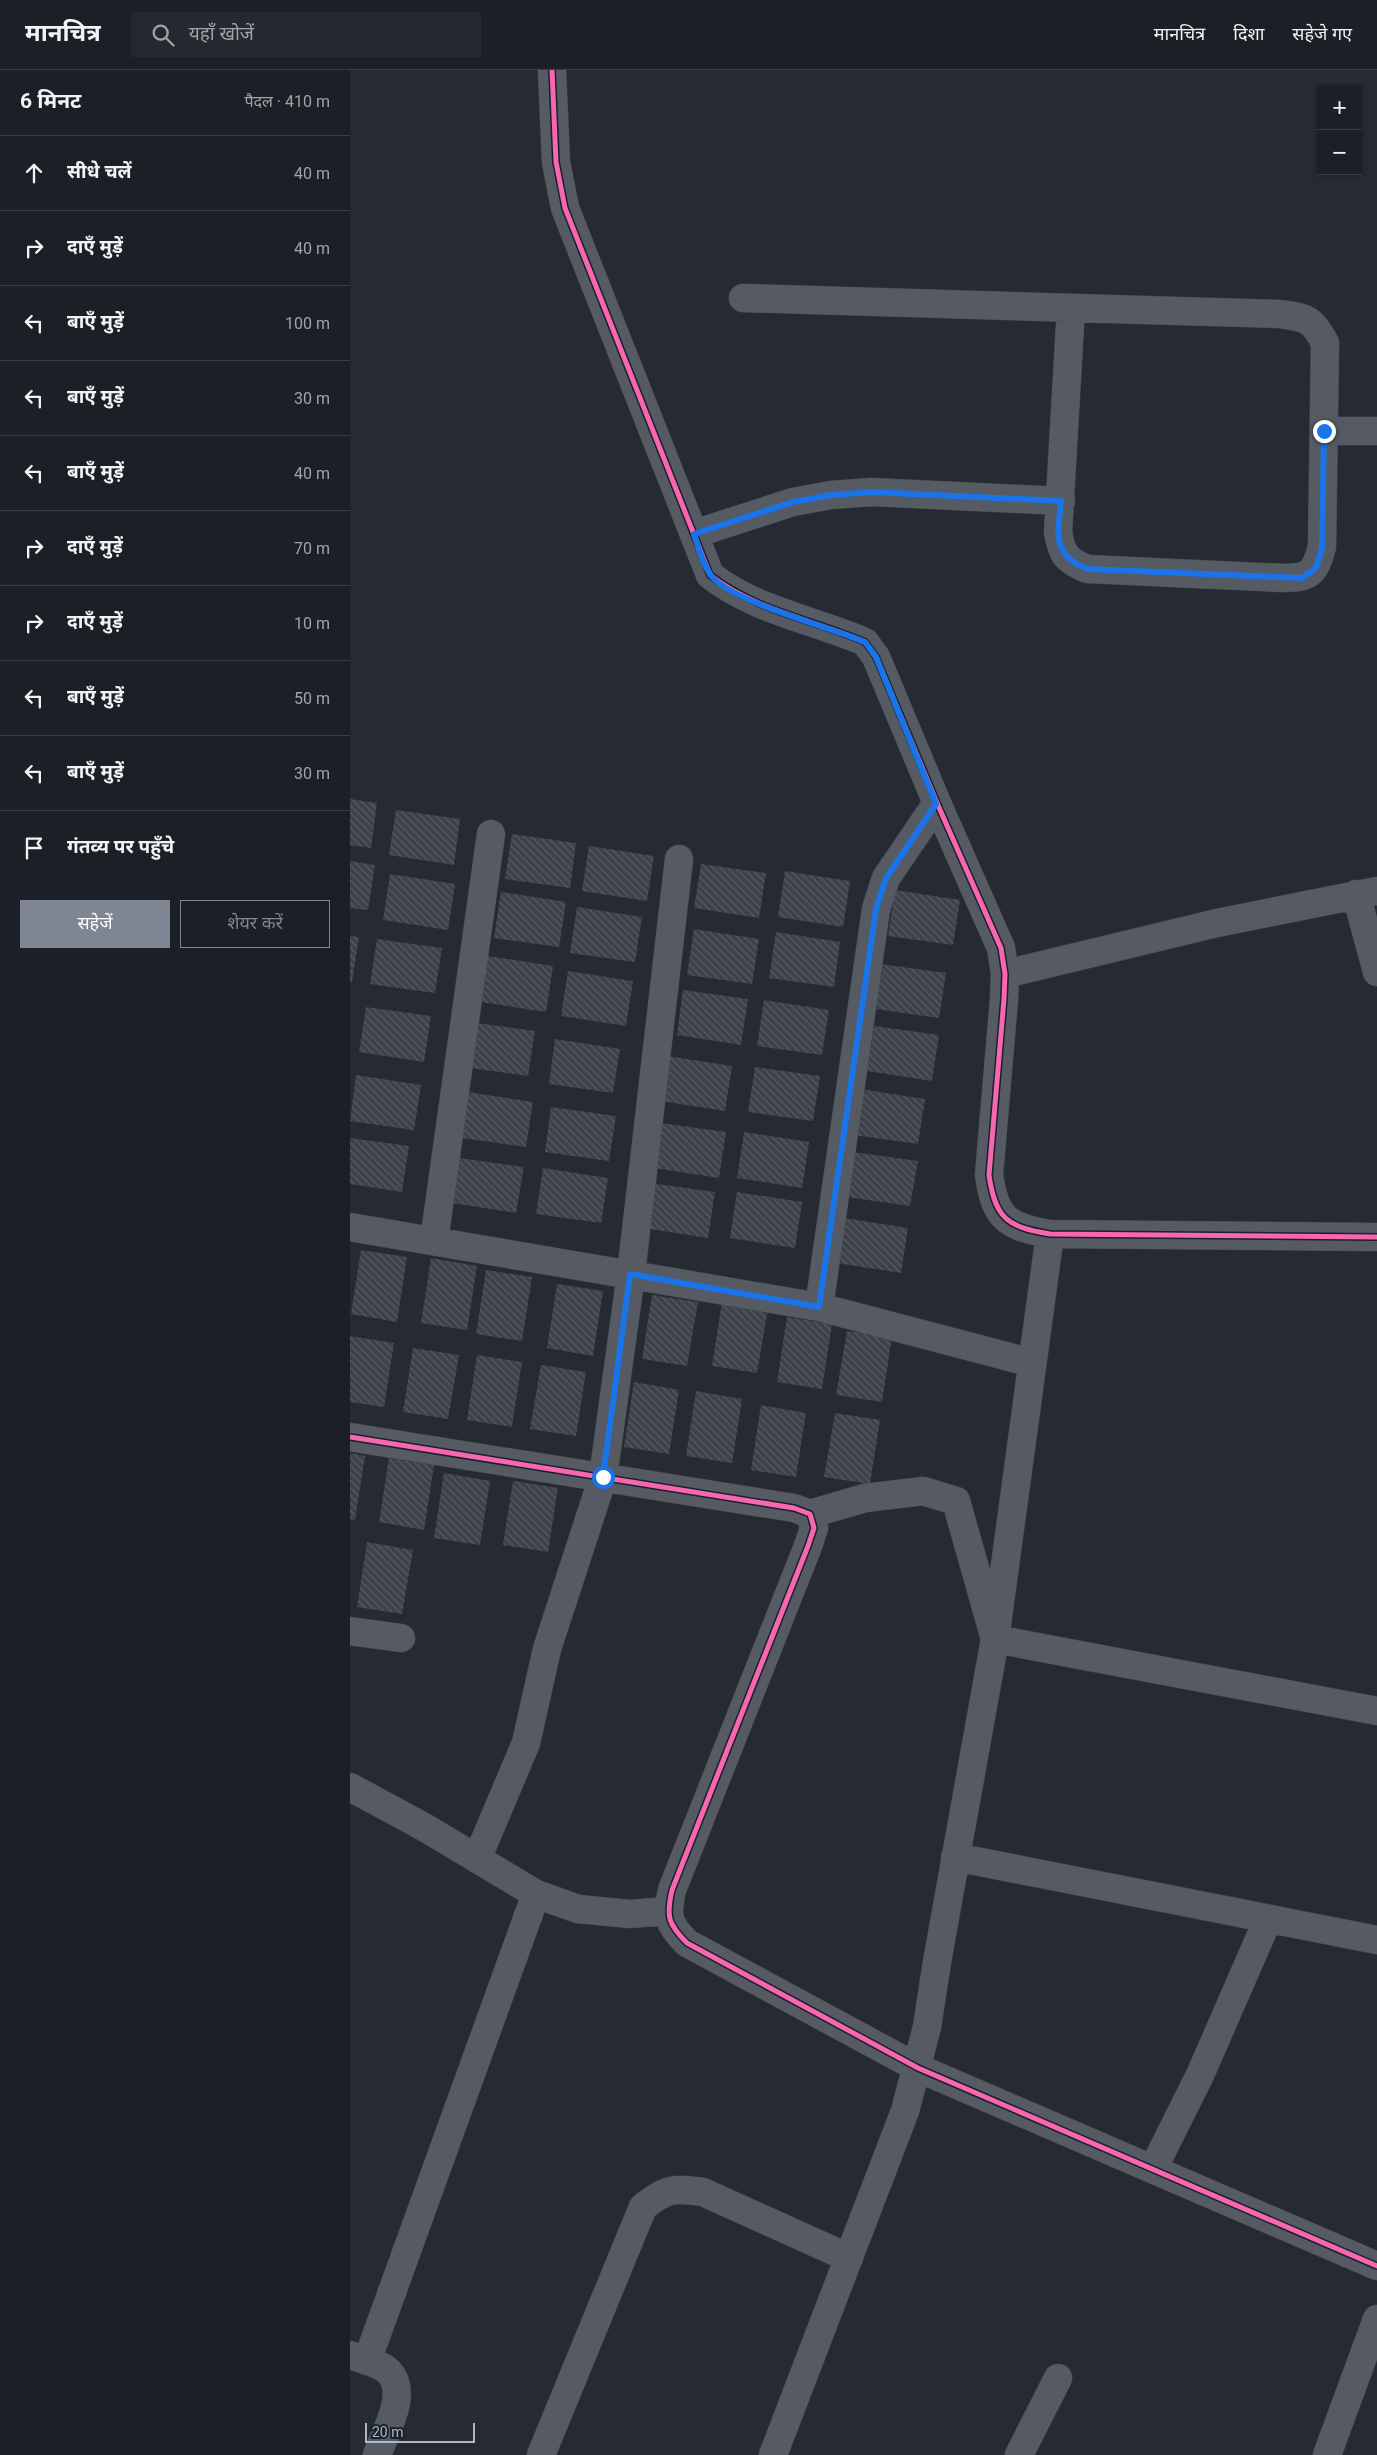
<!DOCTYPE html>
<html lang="hi">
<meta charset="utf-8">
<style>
body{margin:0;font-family:Roboto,"Noto Sans Devanagari",sans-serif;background:#25282e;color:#f1f3f6}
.controls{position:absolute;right:15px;top:15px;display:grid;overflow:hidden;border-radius:0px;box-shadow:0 1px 4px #0004}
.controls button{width:45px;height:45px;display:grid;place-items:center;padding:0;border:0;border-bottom:1px solid #3a3e43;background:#1c2026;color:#f1f3f6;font:25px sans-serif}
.scale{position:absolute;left:15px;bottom:12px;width:110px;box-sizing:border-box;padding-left:5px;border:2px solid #aeb7c6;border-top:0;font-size:14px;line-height:18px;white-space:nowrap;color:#aeb7c6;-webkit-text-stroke:4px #19212e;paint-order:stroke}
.stop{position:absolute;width:15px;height:15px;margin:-11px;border:4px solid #1a73e8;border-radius:50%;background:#fff}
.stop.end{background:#1a73e8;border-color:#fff;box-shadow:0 1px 5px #0008}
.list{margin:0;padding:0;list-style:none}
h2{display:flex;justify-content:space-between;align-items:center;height:65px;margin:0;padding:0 20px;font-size:21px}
h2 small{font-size:16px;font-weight:400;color:#a0a3a7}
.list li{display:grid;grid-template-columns:32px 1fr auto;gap:15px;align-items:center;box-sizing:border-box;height:75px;padding:0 20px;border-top:1px solid #3a3e43}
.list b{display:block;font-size:19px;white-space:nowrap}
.list em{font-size:16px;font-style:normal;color:#a0a3a7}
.actions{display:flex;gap:10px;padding:15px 20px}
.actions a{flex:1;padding:11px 0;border:1px solid #7e8693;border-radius:0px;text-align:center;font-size:18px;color:#7e8693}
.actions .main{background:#7e8693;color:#fff}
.icon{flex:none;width:28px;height:28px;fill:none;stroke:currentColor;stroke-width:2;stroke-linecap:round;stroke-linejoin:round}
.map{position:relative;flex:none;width:1027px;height:2385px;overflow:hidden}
header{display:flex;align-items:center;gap:30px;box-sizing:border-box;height:70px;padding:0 25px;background:#1c2026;border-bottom:1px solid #3a3e43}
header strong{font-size:24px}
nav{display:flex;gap:28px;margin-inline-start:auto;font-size:18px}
.search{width:350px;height:45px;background:#25282e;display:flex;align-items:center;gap:12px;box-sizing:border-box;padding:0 18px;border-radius:0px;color:#a0a3a7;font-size:19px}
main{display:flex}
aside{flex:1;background:#1c2026}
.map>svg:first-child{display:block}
.building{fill:url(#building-back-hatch)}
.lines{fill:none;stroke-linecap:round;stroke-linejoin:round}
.street-casing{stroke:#44474e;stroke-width:29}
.street{stroke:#565a62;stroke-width:28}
.cycleway-casing{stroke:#19212e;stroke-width:8}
.cycleway{stroke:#f766af;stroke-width:5}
.route{stroke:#1a73e8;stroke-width:6}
</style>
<header>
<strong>मानचित्र</strong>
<div class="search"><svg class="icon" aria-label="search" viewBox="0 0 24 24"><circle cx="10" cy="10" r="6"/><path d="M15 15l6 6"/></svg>यहाँ खोजें</div>
<nav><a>मानचित्र</a><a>दिशा</a><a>सहेजे गए</a></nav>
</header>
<main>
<aside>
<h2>6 मिनट<small>पैदल · 410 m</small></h2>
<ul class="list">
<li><svg class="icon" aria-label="ahead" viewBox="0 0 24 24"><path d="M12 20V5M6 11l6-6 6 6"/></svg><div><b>सीधे चलें</b></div><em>40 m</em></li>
<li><svg class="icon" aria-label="right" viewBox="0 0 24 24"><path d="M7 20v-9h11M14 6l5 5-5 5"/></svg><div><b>दाएँ मुड़ें</b></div><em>40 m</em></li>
<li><svg class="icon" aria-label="left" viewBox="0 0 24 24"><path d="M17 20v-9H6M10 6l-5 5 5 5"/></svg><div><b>बाएँ मुड़ें</b></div><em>100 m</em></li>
<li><svg class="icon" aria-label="left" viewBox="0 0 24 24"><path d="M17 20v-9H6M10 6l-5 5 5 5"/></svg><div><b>बाएँ मुड़ें</b></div><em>30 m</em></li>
<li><svg class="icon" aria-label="left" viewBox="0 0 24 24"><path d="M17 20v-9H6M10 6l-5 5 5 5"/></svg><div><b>बाएँ मुड़ें</b></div><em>40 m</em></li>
<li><svg class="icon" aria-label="right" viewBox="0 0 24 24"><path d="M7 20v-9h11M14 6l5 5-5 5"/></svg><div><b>दाएँ मुड़ें</b></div><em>70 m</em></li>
<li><svg class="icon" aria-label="right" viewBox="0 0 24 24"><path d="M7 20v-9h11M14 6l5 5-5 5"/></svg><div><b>दाएँ मुड़ें</b></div><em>10 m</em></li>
<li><svg class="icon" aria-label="left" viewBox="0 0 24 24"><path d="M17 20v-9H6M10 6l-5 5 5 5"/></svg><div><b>बाएँ मुड़ें</b></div><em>50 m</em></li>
<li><svg class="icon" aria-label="left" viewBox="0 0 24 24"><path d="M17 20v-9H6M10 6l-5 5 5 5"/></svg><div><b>बाएँ मुड़ें</b></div><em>30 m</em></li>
<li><svg class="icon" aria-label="arrive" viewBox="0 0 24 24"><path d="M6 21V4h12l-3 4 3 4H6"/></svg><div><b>गंतव्य पर पहुँचे</b></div></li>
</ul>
<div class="actions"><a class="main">सहेजें</a><a>शेयर करें</a></div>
</aside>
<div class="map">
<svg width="1027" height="2385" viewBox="0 0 1027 2385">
<defs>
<pattern id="building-back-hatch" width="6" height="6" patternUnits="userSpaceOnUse" patternTransform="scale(1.25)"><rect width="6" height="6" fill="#3d424a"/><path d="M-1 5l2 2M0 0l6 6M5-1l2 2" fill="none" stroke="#565b63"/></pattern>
</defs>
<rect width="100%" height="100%" fill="#262b33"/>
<path class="building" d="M 0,729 L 27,733 L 21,778 L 0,775 Z
M 46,740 L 110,749 L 104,795 L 39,785 Z
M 162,764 L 226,773 L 220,818 L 155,809 Z
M 239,776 L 304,786 L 297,831 L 232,821 Z
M 0,791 L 25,795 L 18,840 L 0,838 Z
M 351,794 L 416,803 L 409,848 L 344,838 Z
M 435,801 L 500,811 L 493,857 L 428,847 Z
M 40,804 L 105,814 L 98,860 L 33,850 Z
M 545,820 L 610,830 L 603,875 L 538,866 Z
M 151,822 L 216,832 L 209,877 L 144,868 Z
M 227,837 L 292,847 L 285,892 L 220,883 Z
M 344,859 L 409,869 L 402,914 L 337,905 Z
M 426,862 L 490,872 L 484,917 L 419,908 Z
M 0,866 L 9,867 L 2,912 L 0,912 Z
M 27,869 L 92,878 L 85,923 L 20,914 Z
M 138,886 L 203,896 L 196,942 L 131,932 Z
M 531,894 L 596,903 L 589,948 L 525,939 Z
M 218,901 L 283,911 L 276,956 L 211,946 Z
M 333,920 L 398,929 L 391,975 L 327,965 Z
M 414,930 L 479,940 L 472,985 L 407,976 Z
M 16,937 L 81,946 L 74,992 L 9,982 Z
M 120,952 L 185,961 L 178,1006 L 113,997 Z
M 524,956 L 589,965 L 582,1011 L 517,1001 Z
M 205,969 L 270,979 L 263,1023 L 199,1014 Z
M 317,986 L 382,996 L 375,1041 L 310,1031 Z
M 405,997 L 470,1006 L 463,1051 L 398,1042 Z
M 6,1005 L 71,1015 L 64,1060 L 0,1051 Z
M 510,1019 L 575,1029 L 568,1074 L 503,1065 Z
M 118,1022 L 183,1032 L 176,1077 L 112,1068 Z
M 201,1037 L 266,1046 L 259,1091 L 195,1082 Z
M 311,1053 L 376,1062 L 369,1108 L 304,1098 Z
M 394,1062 L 459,1072 L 452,1118 L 387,1108 Z
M 0,1068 L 59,1076 L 52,1122 L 0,1114 Z
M 503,1082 L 568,1091 L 560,1136 L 496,1127 Z
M 109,1088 L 174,1097 L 166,1143 L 102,1133 Z
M 193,1098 L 258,1108 L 251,1153 L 186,1144 Z
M 301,1113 L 365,1122 L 358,1168 L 294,1158 Z
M 387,1122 L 452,1132 L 445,1178 L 380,1168 Z
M 494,1148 L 558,1158 L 551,1203 L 487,1193 Z
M 11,1180 L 57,1187 L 47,1252 L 1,1244 Z
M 81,1188 L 127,1196 L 117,1260 L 71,1253 Z
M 136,1200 L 182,1207 L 172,1271 L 126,1264 Z
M 207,1214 L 253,1221 L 243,1286 L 197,1278 Z
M 302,1225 L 348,1232 L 337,1296 L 292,1289 Z
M 372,1232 L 418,1239 L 407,1303 L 362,1296 Z
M 437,1247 L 482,1254 L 472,1319 L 427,1312 Z
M 497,1261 L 542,1267 L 532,1332 L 486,1325 Z
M 0,1266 L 44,1273 L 34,1337 L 0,1332 Z
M 63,1278 L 109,1285 L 98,1349 L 53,1342 Z
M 127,1285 L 172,1292 L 162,1357 L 117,1350 Z
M 191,1295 L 236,1302 L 226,1366 L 180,1359 Z
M 284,1312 L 329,1320 L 319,1384 L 274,1377 Z
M 346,1321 L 392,1329 L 382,1393 L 336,1386 Z
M 411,1335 L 456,1343 L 446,1407 L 401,1400 Z
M 485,1343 L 530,1350 L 520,1414 L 474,1407 Z
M 0,1383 L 15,1386 L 5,1450 L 0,1449 Z
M 39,1388 L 84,1395 L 74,1460 L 29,1452 Z
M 94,1403 L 140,1411 L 130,1475 L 84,1468 Z
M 163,1411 L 208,1418 L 198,1482 L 153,1475 Z
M 17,1472 L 63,1480 L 52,1544 L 7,1537 Z"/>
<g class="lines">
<defs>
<path id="street" d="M 202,0 L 206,92 L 215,138 L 360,505 C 404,540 464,550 515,572 L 526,587 L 587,733 L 651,878 L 655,904 L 654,929 L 639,1105 C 645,1148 657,1157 700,1164 L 1027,1167
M 393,228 L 930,244 C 957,248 962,248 975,273 L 972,477 C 965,502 961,508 934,508 L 737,499 C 716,490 712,485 708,462 L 721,238
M 974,361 L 1027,361
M 344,464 L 443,432 L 481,425 L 522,422 L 711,431
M 1006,824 L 1027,902
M 655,904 L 867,853 L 1027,821
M 0,1157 L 469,1237 L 682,1293
M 84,1171 L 141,764
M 469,1237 L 526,839 L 536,808 L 587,733
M 0,1367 L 444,1438 L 460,1444 L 464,1458 L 458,1476 L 322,1820 C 316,1847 318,1854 337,1873 L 568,1998 L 1027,2196
M 460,1444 L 515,1428 L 573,1421 L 606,1431 L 645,1569 L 1027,1641
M 0,1561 L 51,1568
M 0,1717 L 74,1757 L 186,1824 L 228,1839 L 280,1844 L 317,1841
M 605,1787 L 1027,1870
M 127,1789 L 176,1673 L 197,1579 L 253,1407 L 281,1204 L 329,789
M 803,2099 L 850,2005 L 918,1849
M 0,2285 C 12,2289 30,2293 39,2302 C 59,2324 35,2362 27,2385
M 17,2291 L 186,1824
M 191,2385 L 293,2137 C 317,2118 323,2118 353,2122 L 499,2188
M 423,2385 L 555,2041 L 577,1957 L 587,1892 L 645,1569 L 700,1164
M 669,2385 L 708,2308
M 977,2385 L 1027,2249"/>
</defs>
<use href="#street" class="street-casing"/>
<use href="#street" class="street"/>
<defs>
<path id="cycleway" d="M 202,0 L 206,92 L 215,138 L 360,505 C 404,540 464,550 515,572 L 526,587 L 587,733 L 651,878 L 655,904 L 654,929 L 639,1105 C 645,1148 657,1157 700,1164 L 1027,1167
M 0,1367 L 444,1438 L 460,1444 L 464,1458 L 458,1476 L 322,1820 C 316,1847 318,1854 337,1873 L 568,1998 L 1027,2196"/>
</defs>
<use href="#cycleway" class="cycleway-casing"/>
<use href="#cycleway" class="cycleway"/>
</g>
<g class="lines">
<path class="route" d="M 253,1407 L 280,1204 L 469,1237 L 526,839 L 536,808 L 586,734 L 526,587 L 515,572 C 481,557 377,531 360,504 C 352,492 348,477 344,464 L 443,432 L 481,425 L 522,422 L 711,431 C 708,464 701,484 737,499 L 952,508 L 966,498 L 972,478 L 974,361"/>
</g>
</svg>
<div class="controls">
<button>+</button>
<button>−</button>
</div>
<div class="scale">20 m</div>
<div class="stop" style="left:253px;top:1407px"></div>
<div class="stop end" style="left:974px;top:361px"></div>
</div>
</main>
